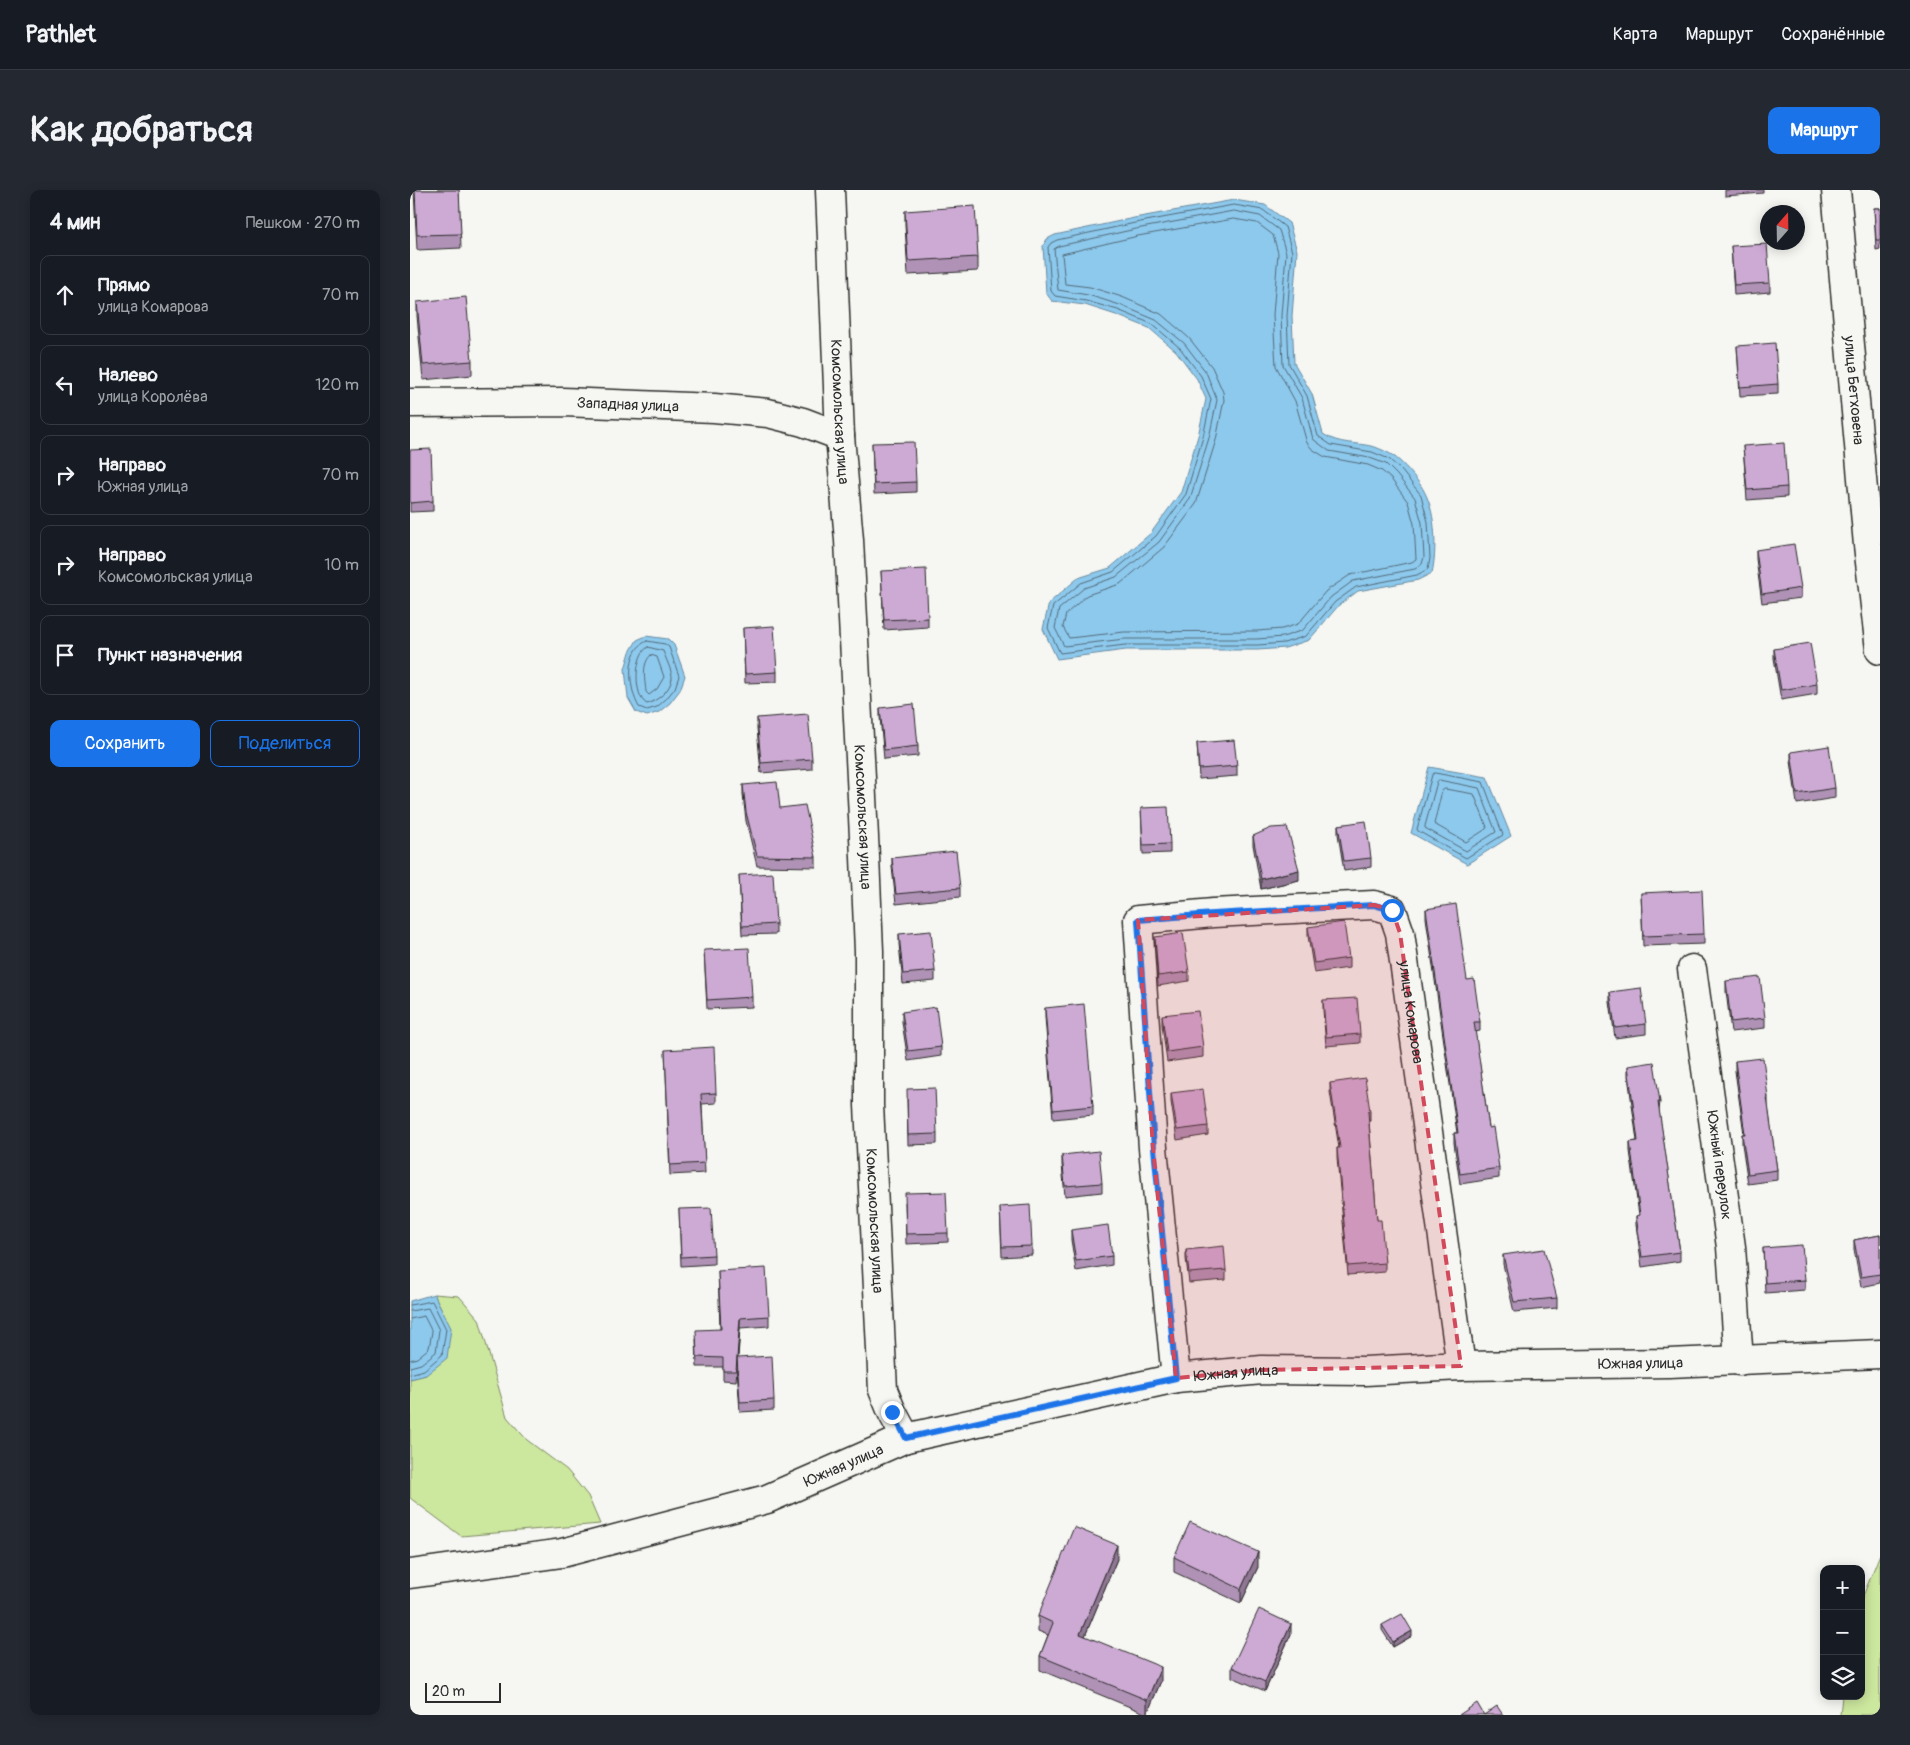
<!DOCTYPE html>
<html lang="ru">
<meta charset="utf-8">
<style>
body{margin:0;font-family:Pangolin,sans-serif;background:#242831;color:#f1f3f6}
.controls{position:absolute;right:15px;bottom:15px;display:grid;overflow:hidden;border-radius:10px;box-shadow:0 2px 12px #0003}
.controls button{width:45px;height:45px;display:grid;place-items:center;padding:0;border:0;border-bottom:1px solid #363941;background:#171b24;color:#f1f3f6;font:25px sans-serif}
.compass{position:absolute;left:1350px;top:15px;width:45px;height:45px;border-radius:50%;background:#171b24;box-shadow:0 2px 12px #0003;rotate:20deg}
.scale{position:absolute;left:15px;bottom:12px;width:76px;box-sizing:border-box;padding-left:5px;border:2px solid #2b2b2b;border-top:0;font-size:14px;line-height:18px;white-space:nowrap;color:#2b2b2b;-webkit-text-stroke:4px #f6f6f2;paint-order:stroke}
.stop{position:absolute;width:15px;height:15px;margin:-11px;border:4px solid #1a73e8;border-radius:50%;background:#fff}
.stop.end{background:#1a73e8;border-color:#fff;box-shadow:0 1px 5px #0008}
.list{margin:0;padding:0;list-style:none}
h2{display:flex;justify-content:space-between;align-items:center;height:65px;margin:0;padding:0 20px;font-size:21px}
h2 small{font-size:16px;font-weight:400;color:#9ea1a6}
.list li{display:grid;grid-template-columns:32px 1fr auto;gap:15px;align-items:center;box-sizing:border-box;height:80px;margin:0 10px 10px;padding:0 10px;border:1px solid #363941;border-radius:10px}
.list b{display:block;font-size:19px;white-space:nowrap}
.list p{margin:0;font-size:16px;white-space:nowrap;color:#9ea1a6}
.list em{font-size:16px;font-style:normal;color:#9ea1a6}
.actions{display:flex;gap:10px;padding:15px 20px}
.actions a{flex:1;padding:11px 0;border:1px solid #1a73e8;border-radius:10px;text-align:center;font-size:18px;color:#1a73e8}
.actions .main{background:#1a73e8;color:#fff}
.icon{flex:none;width:28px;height:28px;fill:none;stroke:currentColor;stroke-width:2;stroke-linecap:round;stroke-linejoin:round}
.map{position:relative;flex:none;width:1470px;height:1525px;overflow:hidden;border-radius:10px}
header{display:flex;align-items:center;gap:30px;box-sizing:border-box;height:70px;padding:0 25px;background:#171b24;border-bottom:1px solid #363941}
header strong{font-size:24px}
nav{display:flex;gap:28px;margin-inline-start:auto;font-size:18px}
.intro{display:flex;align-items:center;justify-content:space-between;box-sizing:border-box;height:120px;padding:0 30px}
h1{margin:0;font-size:35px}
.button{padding:12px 22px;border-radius:10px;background:#1a73e8;color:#fff;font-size:18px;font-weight:700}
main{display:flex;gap:30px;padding:0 30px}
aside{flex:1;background:#171b24;border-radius:10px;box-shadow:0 2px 12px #0003}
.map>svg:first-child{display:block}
.green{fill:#cce79e;stroke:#7c8964}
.water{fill:#8dc9ed;stroke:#668a9f}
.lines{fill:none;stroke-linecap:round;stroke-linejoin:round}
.shore{stroke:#526a79;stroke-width:1}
.minor-casing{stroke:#2b2b2b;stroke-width:31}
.minor{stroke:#f6f6f2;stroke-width:28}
.wall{fill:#b092b6;stroke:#2b2b2b}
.shaded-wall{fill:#907794;stroke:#2b2b2b}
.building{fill:#cdaad4;stroke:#2b2b2b}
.route{stroke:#1a73e8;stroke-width:6}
.marked{fill:#d1495b;fill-opacity:0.2;stroke:#d1495b;stroke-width:4;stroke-dasharray:10 6;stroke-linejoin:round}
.labels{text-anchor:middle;stroke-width:4;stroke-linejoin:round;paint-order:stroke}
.street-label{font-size:15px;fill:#2b2b2b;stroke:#f6f6f2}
</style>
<header>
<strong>Pathlet</strong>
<nav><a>Карта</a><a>Маршрут</a><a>Сохранённые</a></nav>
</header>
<div class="intro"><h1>Как добраться</h1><a class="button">Маршрут</a></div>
<main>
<aside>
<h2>4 мин<small>Пешком · 270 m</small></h2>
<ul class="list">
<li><svg class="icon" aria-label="ahead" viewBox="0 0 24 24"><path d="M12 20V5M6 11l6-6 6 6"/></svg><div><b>Прямо</b><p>улица Комарова</p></div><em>70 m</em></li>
<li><svg class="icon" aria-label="left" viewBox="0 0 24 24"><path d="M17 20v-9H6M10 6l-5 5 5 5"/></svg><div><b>Налево</b><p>улица Королёва</p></div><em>120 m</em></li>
<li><svg class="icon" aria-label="right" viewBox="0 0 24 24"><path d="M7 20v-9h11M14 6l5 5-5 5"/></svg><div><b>Направо</b><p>Южная улица</p></div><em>70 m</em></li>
<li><svg class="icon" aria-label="right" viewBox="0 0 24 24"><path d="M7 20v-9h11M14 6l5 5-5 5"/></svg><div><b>Направо</b><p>Комсомольская улица</p></div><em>10 m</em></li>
<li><svg class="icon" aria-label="arrive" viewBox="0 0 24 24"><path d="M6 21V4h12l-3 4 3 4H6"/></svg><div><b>Пункт назначения</b></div></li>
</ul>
<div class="actions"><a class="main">Сохранить</a><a>Поделиться</a></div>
</aside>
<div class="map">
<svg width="1470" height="1525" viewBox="0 0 1470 1525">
<rect width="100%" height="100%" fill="#f6f6f2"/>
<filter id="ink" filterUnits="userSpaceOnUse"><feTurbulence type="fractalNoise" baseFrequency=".02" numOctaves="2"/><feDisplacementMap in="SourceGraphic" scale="10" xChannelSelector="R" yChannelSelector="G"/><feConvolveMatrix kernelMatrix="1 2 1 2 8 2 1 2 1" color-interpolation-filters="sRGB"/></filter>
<g filter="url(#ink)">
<path class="green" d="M 24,1104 L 49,1106 L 69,1129 L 97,1227 L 117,1250 L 157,1280 L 178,1306 L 190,1334 L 51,1346 L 0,1308 L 0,1189 L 16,1185 L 32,1120 Z
M 1470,1364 L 1470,1525 L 1430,1525 L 1432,1506 L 1451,1506 L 1451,1411 Z"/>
<path class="water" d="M 824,10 L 855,15 L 879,33 L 887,61 L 882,126 L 884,173 L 902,204 L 913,244 C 929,255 947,252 965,257 C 970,259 978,262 982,265 C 992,271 1011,293 1015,303 C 1026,324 1027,361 1022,383 L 1008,390 L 948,401 L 929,415 L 899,450 L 875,458 L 848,460 L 716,460 L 647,469 L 633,439 L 639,413 L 668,388 L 700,378 L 741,343 L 771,302 L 788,246 L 796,209 L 787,189 L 766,161 L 739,138 L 706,125 L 675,115 L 642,111 L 636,103 L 633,56 L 637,49 L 645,45 L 724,28 Z
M 236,446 L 258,449 L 264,455 L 275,486 L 270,500 L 260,513 L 249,522 L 237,526 L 226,522 L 218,508 L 215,479 L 220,462 L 227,450 Z
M 1019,577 L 1077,587 L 1101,646 L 1057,674 L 1001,643 Z
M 24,1104 L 41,1138 L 37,1168 L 16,1185 L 0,1189 L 0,1111 Z"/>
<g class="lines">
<path class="shore" d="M 824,15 L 853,20 L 875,37 L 882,62 L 877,126 L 879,174 L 897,206 L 908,246 L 921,255 L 962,262 L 979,269 L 991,280 L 1011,305 L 1018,332 L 1020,368 L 1018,379 L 1007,385 L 946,397 L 925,412 L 896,446 L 874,453 L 848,455 L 715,455 L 650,463 L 638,438 L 643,416 L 671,393 L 703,382 L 746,346 L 776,304 L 793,247 L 801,209 L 791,186 L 770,158 L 742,134 L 708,120 L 676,111 L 645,106 L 641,101 L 638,57 L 641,53 L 647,50 L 725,33 Z
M 824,21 L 850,26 L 869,40 L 876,63 L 871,126 L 873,175 L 892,208 L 903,249 L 919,261 L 960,268 L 976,274 L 987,285 L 1005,308 L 1012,333 L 1014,367 L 1012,374 L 1005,379 L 943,391 L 921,407 L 893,440 L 873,447 L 847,449 L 715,449 L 654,456 L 645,438 L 649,419 L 674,398 L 706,387 L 749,352 L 780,309 L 799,248 L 807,210 L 796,182 L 774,153 L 746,130 L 710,115 L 678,105 L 648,100 L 644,59 L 649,56 L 726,39 Z
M 824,29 L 847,33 L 863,45 L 868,63 L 863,125 L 866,176 L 885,211 L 897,253 L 902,259 L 915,267 L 958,275 L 972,281 L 981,289 L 998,312 L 1004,334 L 1006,369 L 1002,372 L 940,385 L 916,401 L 888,434 L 872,439 L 847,441 L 714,442 L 659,448 L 653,437 L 656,424 L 677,405 L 710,394 L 754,357 L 786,314 L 806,250 L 814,210 L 813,202 L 802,177 L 779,148 L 751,124 L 712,107 L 680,97 L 655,94 L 652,64 L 728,46 Z
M 237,451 L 255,454 L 259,457 L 269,486 L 265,498 L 256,509 L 247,517 L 237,520 L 229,517 C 219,500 214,460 237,451 Z
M 238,457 L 253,461 C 255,467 263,483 262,488 C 261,500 247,511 237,514 C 223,507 224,464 238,457 Z
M 241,465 L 247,467 L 254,487 L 247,499 L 239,505 L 236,502 C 235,490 231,474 241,465 Z
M 1025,583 L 1073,592 L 1093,645 L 1056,668 L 1008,641 L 1007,639 L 1022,585 Z
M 1029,590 L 1069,598 L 1086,642 L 1056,661 L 1015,638 L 1015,636 L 1027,592 Z
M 1035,599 L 1064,604 L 1077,637 L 1076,639 L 1056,652 L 1024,634 L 1032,601 Z
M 0,1115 L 22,1111 L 36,1139 L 32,1165 L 14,1180 L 0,1184
M 0,1121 L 18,1118 L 29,1140 L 26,1162 L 11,1174 L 0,1177
M 0,1129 L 14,1126 L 22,1142 L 19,1158 L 7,1168 L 0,1170"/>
<defs>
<g id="minor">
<path id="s1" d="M 420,0 L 430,246 L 439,350 L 455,667 L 459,761 L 459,915 L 473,1200 L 482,1222 L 496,1248"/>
<path id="s2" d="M 1426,0 L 1458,355 L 1470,460"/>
<path id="s3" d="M 0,213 L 153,212 L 304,218 L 358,223 L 393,232 L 430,246"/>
<path id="s4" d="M 1282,779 L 1321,1057 L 1329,1171"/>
<path id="s5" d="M 766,1188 L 743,958 L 728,730 L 803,723 L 964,715 L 982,720 L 990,743 L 1051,1176"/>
<path id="s6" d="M 0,1384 L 152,1363 L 357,1309 L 496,1248 L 766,1188 L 852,1180 L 955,1181 L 1051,1176 L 1259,1173 L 1470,1164"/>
</g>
</defs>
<use href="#minor" class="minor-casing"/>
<use href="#minor" class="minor"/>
</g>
<path class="wall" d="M 4,0 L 49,0 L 51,58 L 7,60 Z
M 1315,0 L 1353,0 L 1353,3 L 1315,6 Z
M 1464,18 L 1470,18 L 1470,59 L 1466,60 Z
M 495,21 L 568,67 L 568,81 L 498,85 L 495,35 Z
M 1321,56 L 1360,93 L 1360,102 L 1324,105 Z
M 7,112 L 62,171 L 62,185 L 13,190 L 7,126 Z
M 1327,156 L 1368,194 L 1368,204 L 1330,206 Z
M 462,253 L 506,292 L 506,302 L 464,304 Z
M 1333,256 L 1377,297 L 1377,307 L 1337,310 Z
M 0,260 L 23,311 L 23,321 L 0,322 Z
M 1346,360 L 1391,398 L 1391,408 L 1352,413 L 1346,369 Z
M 471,381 L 518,428 L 518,437 L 474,440 Z
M 333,438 L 367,482 L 367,492 L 335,493 Z
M 1364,459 L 1407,494 L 1407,504 L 1371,510 L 1364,468 Z
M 470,518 L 508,556 L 508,566 L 474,569 L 470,527 Z
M 347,528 L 402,569 L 402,579 L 351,583 L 347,538 Z
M 787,553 L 827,576 L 827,586 L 789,589 Z
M 1381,562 L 1425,598 L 1425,608 L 1387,614 L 1381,571 Z
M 333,595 L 370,618 L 406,667 L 406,677 L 347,676 L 336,631 L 333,604 Z
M 731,618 L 760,654 L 760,663 L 733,664 Z
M 928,635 L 961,668 L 961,677 L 934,681 L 928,644 Z
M 843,646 L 889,690 L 851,699 L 843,655 Z
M 482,668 L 550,698 L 550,707 L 486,714 L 482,677 Z
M 329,685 L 366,734 L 366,744 L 332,745 Z
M 1231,703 L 1294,744 L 1294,754 L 1233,756 Z
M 1016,719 L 1057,790 L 1070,832 L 1070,841 L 1065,842 L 1079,938 L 1089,978 L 1089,988 L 1050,994 L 1044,953 L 1044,943 L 1047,943 L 1016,728 Z
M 898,737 L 939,768 L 939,778 L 904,783 L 898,746 Z
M 489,744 L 525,781 L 525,791 L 493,794 L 489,754 Z
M 745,747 L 779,782 L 779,791 L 748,796 Z
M 294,760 L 342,807 L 342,817 L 297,819 Z
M 1316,791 L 1355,828 L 1355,838 L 1321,842 L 1316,801 Z
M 1200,802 L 1236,834 L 1236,844 L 1205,848 L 1200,812 Z
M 913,810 L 950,844 L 950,853 L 916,856 L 913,820 Z
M 635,818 L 683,916 L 683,925 L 643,929 L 635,827 Z
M 492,822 L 531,857 L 531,866 L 498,871 L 492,832 Z
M 752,825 L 793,857 L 793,867 L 757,872 L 752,835 Z
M 255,860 L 306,903 L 306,913 L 292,914 L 295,983 L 260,985 Z
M 1325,871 L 1358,907 L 1358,917 L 1367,980 L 1367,990 L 1338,994 L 1332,954 L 1332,944 L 1334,944 L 1325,881 Z
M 1218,876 L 1250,912 L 1249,921 L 1270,1062 L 1270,1071 L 1232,1077 L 1226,1035 L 1226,1026 L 1229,1025 L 1220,961 L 1220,952 L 1227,951 L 1218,886 Z
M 920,893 L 960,921 L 960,931 L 959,931 L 967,1030 L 975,1073 L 975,1082 L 938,1085 L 927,968 L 927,958 L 929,958 L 920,902 Z
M 761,903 L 798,936 L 798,945 L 767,950 L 761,912 Z
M 497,909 L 527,944 L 527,954 L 498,955 Z
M 652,965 L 692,993 L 692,1002 L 655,1006 L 652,975 Z
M 495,1012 L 538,1043 L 538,1052 L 496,1054 Z
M 590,1017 L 622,1056 L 622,1065 L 592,1067 Z
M 269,1019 L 304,1065 L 304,1074 L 271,1076 Z
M 661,1040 L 702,1066 L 702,1075 L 666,1081 L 661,1050 Z
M 1470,1045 L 1470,1093 L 1451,1097 L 1444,1060 L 1444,1050 Z
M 1353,1058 L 1395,1090 L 1395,1100 L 1355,1103 Z
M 776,1060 L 816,1080 L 816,1090 L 779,1093 L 776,1069 Z
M 1093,1065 L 1147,1108 L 1147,1118 L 1104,1122 L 1093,1074 Z
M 308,1081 L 359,1126 L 359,1136 L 330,1138 L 328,1168 L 364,1210 L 364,1220 L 330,1222 L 327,1178 L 326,1191 L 313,1190 L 313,1177 L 287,1177 L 286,1149 L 310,1139 Z
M 764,1367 L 848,1377 L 831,1413 L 764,1382 Z
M 707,1369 L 675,1446 L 751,1491 L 737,1524 L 630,1480 L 630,1466 L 638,1445 L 628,1441 L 628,1426 Z
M 972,1435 L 1002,1446 L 983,1457 L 972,1440 Z
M 881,1444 L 855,1501 L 822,1487 L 822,1477 Z"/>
<path class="shaded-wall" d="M 889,680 L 889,690 L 851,699 L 851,689 Z
M 330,1128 L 330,1138 L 327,1174 L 327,1168 Z
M 707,1355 L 707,1369 L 670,1458 L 670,1444 Z
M 848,1362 L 848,1377 L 831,1413 L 831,1399 Z
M 881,1434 L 881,1444 L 855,1501 L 855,1492 Z
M 1002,1441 L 1002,1446 L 983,1457 L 983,1452 Z
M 751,1477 L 751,1491 L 737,1524 L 737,1510 Z"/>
<path class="building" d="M 5,0 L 49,0 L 51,44 L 7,45 Z
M 565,16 L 568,67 L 498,71 L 495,21 Z
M 1464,18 L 1470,18 L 1470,50 L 1466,50 Z
M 1357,54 L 1360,93 L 1324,95 L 1321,56 Z
M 56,107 L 62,171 L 13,175 L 7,112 Z
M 1365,153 L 1368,194 L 1330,197 L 1327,156 Z
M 504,252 L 506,292 L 464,294 L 462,253 Z
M 1374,253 L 1377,297 L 1337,300 L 1333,256 Z
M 21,259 L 23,311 L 0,313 L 0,260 Z
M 1384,354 L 1391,398 L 1352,404 L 1346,360 Z
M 516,379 L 518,428 L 474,430 L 471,381 Z
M 364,436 L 367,482 L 335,484 L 333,438 Z
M 1400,453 L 1407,494 L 1371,500 L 1364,459 Z
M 504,514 L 508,556 L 474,560 L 470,518 Z
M 398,524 L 402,569 L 351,573 L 347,528 Z
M 824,550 L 827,576 L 789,579 L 787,553 Z
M 1419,556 L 1425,598 L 1387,604 L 1381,562 Z
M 367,592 L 370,618 L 395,615 L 406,667 L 347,666 L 336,622 L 333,595 Z
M 758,617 L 760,654 L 733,655 L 731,618 Z
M 956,631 L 961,668 L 934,671 L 928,635 Z
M 877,637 L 889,680 L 851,689 L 843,646 L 861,638 Z
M 546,661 L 550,698 L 486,704 L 482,668 Z
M 363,683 L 366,734 L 332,736 L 329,685 Z
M 1292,700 L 1294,744 L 1233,746 L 1231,703 Z
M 1046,714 L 1057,790 L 1064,789 L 1070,832 L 1064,832 L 1079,938 L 1083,937 L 1089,978 L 1050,984 L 1044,943 L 1048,943 L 1016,719 Z
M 934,732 L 939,768 L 904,773 L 898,737 Z
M 521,741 L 525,781 L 493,784 L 489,744 Z
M 773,743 L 779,782 L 748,786 L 745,747 Z
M 339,758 L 342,807 L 297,810 L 294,760 Z
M 1350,787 L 1355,828 L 1321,832 L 1316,791 Z
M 1231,798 L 1236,834 L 1205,838 L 1200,802 Z
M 947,808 L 950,844 L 916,847 L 913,810 Z
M 674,814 L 683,916 L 643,920 L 635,818 Z
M 526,817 L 531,857 L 498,861 L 492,822 Z
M 788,821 L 793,857 L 757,862 L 752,825 Z
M 304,857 L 306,903 L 291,904 L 295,973 L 260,975 L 255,860 Z
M 1353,868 L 1358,907 L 1357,907 L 1367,980 L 1338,984 L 1332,944 L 1335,944 L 1325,871 Z
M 1244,872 L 1250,912 L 1248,912 L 1270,1062 L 1232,1067 L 1226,1026 L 1230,1025 L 1220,952 L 1228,951 L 1218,876 Z
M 955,888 L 960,921 L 958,922 L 967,1030 L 971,1030 L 975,1073 L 938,1076 L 927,958 L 930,958 L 920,893 Z
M 525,898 L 527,944 L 498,945 L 497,899 Z
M 793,899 L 798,936 L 767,940 L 761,903 Z
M 689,961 L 692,993 L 655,996 L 652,965 Z
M 536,1002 L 538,1043 L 496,1044 L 495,1003 Z
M 620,1015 L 622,1056 L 592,1057 L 590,1017 Z
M 301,1018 L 304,1065 L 271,1067 L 269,1019 Z
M 698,1035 L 702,1066 L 666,1071 L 661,1040 Z
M 1470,1045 L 1470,1084 L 1451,1087 L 1444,1050 Z
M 1392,1055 L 1395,1090 L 1355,1093 L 1353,1058 Z
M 814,1056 L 816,1080 L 779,1083 L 776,1060 Z
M 1134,1059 L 1147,1108 L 1104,1112 L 1093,1065 Z
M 356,1078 L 359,1126 L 330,1128 L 326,1181 L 313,1181 L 313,1168 L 287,1167 L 286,1140 L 311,1139 L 308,1081 Z
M 362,1166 L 364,1210 L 330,1212 L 327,1168 Z
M 780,1332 L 848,1362 L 831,1399 L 764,1367 Z
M 664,1337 L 707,1355 L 670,1444 L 751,1477 L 737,1510 L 630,1466 L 643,1433 L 628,1426 Z
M 849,1419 L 881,1434 L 855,1492 L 822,1477 Z
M 992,1424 L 1002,1441 L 983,1452 L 972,1435 Z
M 1067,1513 L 1074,1525 L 1087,1516 L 1093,1525 L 1049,1525 Z"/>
</g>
<g class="lines" filter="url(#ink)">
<path class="route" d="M 482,1222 L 496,1248 L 766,1188 L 744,958 L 728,730 L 803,724 L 964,715 L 982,720"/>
</g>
<path class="marked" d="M 964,715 L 982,720 L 990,743 L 1051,1176 L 852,1180 L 766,1188 L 743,958 L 728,730 Z"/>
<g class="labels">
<g class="street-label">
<text dy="5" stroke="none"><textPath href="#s2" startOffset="201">улица Бетховена</textPath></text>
<text dy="5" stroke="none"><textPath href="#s3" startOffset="218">Западная улица</textPath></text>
<text dy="5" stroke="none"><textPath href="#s1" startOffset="222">Комсомольская улица</textPath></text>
<text dy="5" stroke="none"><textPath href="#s1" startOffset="628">Комсомольская улица</textPath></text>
<text dy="5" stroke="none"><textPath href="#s5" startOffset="819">улица Комарова</textPath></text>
<text dy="5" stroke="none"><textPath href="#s4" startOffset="198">Южный переулок</textPath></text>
<text dy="5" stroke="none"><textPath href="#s1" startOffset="1032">Комсомольская улица</textPath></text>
<text dy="5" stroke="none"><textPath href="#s6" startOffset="1259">Южная улица</textPath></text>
<text dy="5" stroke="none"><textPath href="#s6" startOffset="854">Южная улица</textPath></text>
<text dy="5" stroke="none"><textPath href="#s6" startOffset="449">Южная улица</textPath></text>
</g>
</g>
</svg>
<div class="controls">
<button>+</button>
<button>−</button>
<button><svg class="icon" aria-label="layers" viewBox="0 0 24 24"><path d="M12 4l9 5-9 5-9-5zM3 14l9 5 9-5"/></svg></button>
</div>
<svg class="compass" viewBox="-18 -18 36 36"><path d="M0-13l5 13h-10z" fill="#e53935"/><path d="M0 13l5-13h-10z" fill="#9ea1a6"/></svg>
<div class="scale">20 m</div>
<div class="stop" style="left:982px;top:720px"></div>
<div class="stop end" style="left:482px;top:1222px"></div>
</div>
</main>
